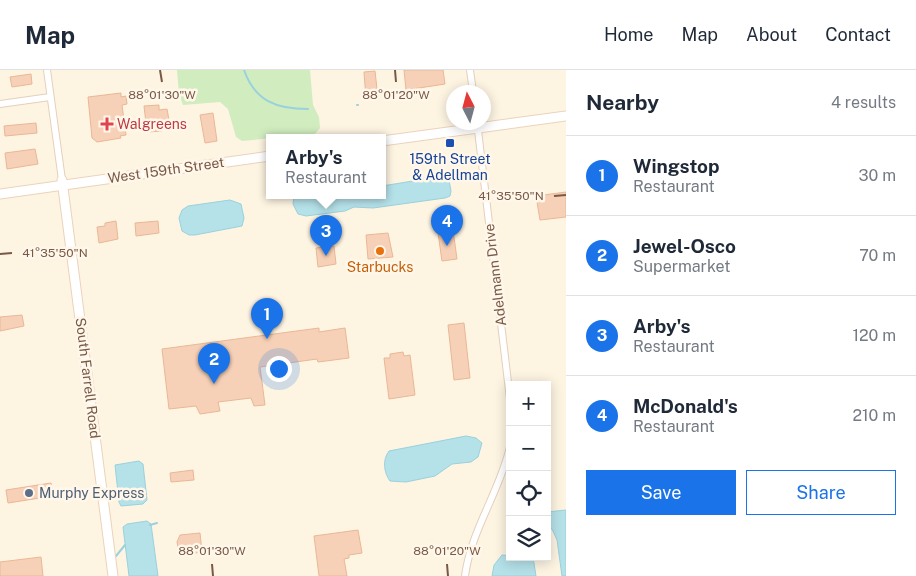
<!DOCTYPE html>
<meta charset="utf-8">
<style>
body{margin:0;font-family:"Public Sans",sans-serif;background:#f6f6f7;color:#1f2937}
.controls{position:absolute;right:15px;bottom:15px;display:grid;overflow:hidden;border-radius:0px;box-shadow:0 2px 12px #0003}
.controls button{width:45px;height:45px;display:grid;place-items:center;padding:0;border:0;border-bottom:1px solid #e0e1e3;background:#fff;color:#1f2937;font:25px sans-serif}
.compass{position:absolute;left:446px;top:15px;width:45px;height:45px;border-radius:50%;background:#fff;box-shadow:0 2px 12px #0003;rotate:354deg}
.you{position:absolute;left:278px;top:298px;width:18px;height:18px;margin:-12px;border:4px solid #fff;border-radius:50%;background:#1a73e8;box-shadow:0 0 0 8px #1a73e833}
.badge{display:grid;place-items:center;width:32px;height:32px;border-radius:50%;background:#1a73e8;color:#fff;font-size:16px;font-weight:700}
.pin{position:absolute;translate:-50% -41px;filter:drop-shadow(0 1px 2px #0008)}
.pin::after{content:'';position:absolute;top:26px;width:18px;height:15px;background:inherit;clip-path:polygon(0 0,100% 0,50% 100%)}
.popup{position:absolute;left:266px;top:64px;width:120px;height:65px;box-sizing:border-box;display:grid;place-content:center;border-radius:0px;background:#fff;filter:drop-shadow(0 1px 4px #0005);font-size:16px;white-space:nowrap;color:#747a83}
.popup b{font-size:19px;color:#1f2937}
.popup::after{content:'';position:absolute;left:50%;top:100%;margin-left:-10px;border:10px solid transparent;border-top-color:#fff}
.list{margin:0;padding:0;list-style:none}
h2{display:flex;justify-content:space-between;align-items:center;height:65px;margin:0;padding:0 20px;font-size:21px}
h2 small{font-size:16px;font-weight:400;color:#747a83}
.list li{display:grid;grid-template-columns:32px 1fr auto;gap:15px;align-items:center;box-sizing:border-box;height:80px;padding:0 20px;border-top:1px solid #e0e1e3}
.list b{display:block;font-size:19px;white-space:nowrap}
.list p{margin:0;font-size:16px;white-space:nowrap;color:#747a83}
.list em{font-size:16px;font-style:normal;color:#747a83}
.actions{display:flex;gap:10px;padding:15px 20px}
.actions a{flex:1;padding:11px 0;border:1px solid #1a73e8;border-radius:0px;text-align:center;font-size:18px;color:#1a73e8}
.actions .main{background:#1a73e8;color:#fff}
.icon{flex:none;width:28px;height:28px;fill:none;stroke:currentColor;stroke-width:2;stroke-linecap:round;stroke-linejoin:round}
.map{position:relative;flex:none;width:566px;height:506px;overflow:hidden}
header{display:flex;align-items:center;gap:30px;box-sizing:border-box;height:70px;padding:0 25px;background:#fff;border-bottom:1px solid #e0e1e3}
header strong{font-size:24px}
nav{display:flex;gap:28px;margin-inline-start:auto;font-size:18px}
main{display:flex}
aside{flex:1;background:#fff}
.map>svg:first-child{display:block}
.green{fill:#d1edbf}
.water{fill:#b5e1e9;stroke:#9ad1dc}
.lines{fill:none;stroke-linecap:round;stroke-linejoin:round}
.stream{stroke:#9ad1dc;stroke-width:2}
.building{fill:#f6d1b7;stroke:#eab796}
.street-casing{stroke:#e3d0bd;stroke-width:8}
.secondary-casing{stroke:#ebd3bc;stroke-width:11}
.street{stroke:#fff;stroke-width:6}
.secondary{stroke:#fff;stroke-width:9}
.ticks{fill:none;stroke:#785946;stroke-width:2}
.health-dot{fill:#e0444e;stroke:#fff7ea;stroke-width:2}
.transit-dot{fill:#1a4fb4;stroke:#fff7ea;stroke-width:2}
.food-dot{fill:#e8710a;stroke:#fff7ea;stroke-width:2}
.service-dot{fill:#5c6f8a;stroke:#fff7ea;stroke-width:2}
.labels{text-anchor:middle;stroke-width:5;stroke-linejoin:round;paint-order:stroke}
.health-label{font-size:14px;fill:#be3a42;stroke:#fff7ea;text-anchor:start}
.transit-label{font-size:14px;fill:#164399;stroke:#fff7ea}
.street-label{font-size:14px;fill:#785946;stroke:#fff7ea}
.food-label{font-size:14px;fill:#c56008;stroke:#fff7ea}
.service-label{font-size:14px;fill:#4e5e75;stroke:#fff7ea;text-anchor:start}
.ticks-label{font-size:12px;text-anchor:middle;fill:#785946;stroke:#fff7ea;stroke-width:5;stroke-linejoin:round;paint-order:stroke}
</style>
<header>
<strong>Map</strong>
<nav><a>Home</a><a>Map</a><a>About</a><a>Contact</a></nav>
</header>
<main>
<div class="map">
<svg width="566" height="506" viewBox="0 0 566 506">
<rect width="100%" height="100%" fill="#fef4e2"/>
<path class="green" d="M 177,0 L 310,0 L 313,35 L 319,47 L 320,58 L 315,64 L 242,71 L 236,67 L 228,39 L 220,32 L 183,35 L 179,24 Z"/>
<path class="water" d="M 444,106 L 449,110 L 451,121 L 450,126 L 445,128 L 373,138 L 354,137 L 345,141 L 306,146 L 298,144 L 293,134 L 294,125 L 382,125 L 382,116 Z
M 230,130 L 241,134 L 244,148 L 242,156 L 195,165 L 189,165 L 182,161 L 179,148 L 182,140 L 188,136 Z
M 466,366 L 476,368 L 482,373 L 478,387 L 471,392 L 452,394 L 435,406 L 406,412 L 390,411 C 384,403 382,390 389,381 Z
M 139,391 L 143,394 L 147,430 L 143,434 L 121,436 L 119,432 L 115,395 Z
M 566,440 L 566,506 L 562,506 L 557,470 L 552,459 L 547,457 L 547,442 Z
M 147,451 L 151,454 L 158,506 L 129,506 L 123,457 L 127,454 Z
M 502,485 L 533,487 L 536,506 L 492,506 L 494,495 Z"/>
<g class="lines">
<path class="stream" d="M 244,0 C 255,31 276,39 308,39
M 357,35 L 358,35
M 150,455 L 157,453
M 116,486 L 125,475"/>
</g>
<path class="building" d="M 404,0 L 443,0 L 445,14 L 406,20 Z
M 375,1 L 378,28 L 366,29 L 364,2 Z
M 31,4 L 32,14 L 12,17 L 10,7 Z
M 121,23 L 121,27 L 126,26 L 127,34 L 122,35 L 126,65 L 120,66 L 121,68 L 97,72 L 92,68 L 88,27 Z
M 159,35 L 159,40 L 167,39 L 169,50 L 161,51 L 162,61 L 147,62 L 144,36 Z
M 213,43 L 217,71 L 205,73 L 200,45 Z
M 36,53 L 37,63 L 5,66 L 4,56 Z
M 35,79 L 38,94 L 7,99 L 5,83 Z
M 566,122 L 566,147 L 540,150 L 536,126 Z
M 116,151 L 118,169 L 99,173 L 97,157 L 105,156 L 105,153 Z
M 158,151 L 159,163 L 136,166 L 135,153 Z
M 453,160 L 457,189 L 442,191 L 438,163 Z
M 388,163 L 393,187 L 368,189 L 366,165 Z
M 334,176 L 336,194 L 318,197 L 316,178 Z
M 22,245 L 24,256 L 0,261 L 0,247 Z
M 464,253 L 470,308 L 454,310 L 448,255 Z
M 319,258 L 319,262 L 345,258 L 349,288 L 318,292 L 317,289 L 260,297 L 265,335 L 254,336 L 251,328 L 218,332 L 220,341 L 200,344 L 196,336 L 169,339 L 162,279 Z
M 403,282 L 404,286 L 410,285 L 415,325 L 389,329 L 384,288 L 390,288 L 390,284 Z
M 193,400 L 194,410 L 171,412 L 170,403 Z
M 51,413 L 53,426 L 8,433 L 6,420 Z
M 358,460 L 362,483 L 349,485 L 349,488 L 344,489 L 347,506 L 319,506 L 314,466 Z
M 200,463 L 202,482 L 182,485 L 179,482 L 177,472 L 180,465 Z
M 41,487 L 43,506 L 0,506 L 0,492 Z"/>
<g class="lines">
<defs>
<path id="street" d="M 47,0 L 62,110
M 470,0 L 473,22
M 0,34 L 50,27
M 477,52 L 510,329
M 465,506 C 471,460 500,421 510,377"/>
<path id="secondary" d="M 382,71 L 566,46
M 62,110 L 113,506
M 0,124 L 270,86"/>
</defs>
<use href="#street" class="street-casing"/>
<use href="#secondary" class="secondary-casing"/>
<use href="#street" class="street"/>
<use href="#secondary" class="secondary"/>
</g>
<path class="ticks" d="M 160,0 L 162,12M 395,0 L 396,12M 554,126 L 566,125M 0,184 L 12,183M 212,494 L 213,506M 447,494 L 448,506"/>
<path class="health-dot" d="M104.5 46.5h5v5h5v5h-5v5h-5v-5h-5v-5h5z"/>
<rect class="transit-dot" x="445" y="68" width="10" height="10" rx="2.5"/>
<circle class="food-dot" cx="380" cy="181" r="5"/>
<circle class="service-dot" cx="29" cy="423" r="5"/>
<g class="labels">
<g class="health-label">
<text x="117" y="59">Walgreens</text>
</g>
<g class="transit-label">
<text x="450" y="94">159th Street<tspan x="450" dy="16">&amp; Adellman</tspan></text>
</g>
<g class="street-label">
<text transform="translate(166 100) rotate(-8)" y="5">West 159th Street</text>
<text transform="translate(495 205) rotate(-97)" y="5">Adelmann Drive</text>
<text transform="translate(88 308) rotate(83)" y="5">South Farrell Road</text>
</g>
<g class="food-label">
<text x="380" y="202">Starbucks</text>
</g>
<g class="service-label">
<text x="39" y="428">Murphy Express</text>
</g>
</g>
<g class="ticks-label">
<text x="162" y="29">88°01'30"W</text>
<text x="396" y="29">88°01'20"W</text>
<text x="511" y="130">41°35'50"N</text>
<text x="55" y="187">41°35'50"N</text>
<text x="212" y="485">88°01'30"W</text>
<text x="447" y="485">88°01'20"W</text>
</g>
</svg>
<div class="controls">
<button>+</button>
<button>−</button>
<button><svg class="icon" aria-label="locate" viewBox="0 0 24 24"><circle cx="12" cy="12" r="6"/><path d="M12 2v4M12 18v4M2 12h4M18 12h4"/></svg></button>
<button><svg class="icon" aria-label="layers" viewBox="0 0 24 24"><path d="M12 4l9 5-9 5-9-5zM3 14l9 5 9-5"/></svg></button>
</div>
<svg class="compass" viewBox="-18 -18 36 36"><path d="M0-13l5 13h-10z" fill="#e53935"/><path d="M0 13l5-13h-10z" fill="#747a83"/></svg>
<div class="you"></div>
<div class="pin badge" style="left:267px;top:269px">1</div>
<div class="pin badge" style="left:214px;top:314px">2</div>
<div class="pin badge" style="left:326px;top:186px">3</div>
<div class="popup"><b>Arby's</b>Restaurant</div>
<div class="pin badge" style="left:447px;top:176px">4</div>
</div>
<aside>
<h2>Nearby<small>4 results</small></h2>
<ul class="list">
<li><span class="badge">1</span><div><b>Wingstop</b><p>Restaurant</p></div><em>30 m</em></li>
<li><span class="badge">2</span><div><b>Jewel-Osco</b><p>Supermarket</p></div><em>70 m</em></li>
<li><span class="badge">3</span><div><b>Arby's</b><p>Restaurant</p></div><em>120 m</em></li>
<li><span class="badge">4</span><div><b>McDonald's</b><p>Restaurant</p></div><em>210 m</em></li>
</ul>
<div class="actions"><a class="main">Save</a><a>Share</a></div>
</aside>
</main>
